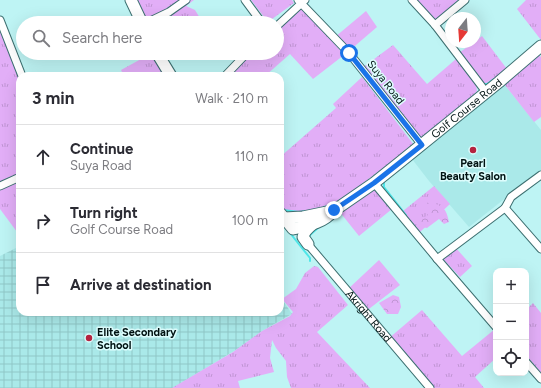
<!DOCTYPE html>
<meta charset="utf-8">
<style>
body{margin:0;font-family:Figtree,sans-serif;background:#f7f7f7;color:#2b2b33}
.controls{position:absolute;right:12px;bottom:12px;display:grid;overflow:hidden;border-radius:8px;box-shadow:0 4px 16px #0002}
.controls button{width:36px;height:36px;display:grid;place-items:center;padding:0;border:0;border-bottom:1px solid #e1e1e2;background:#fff;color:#2b2b33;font:20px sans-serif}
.compass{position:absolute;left:445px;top:12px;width:36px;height:36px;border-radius:50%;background:#fff;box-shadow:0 4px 16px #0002;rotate:197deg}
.stop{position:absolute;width:12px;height:12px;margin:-9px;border:3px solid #1a73e8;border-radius:50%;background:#fff}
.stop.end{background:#1a73e8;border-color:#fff;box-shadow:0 1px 4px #0008}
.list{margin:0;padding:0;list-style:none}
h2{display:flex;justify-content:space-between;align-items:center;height:52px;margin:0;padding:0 16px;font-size:17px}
h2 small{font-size:13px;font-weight:400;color:#7c7c81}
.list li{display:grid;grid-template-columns:26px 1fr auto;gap:12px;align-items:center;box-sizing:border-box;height:64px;padding:0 16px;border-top:1px solid #e1e1e2}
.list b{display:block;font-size:15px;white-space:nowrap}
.list p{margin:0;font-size:13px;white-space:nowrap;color:#7c7c81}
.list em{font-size:13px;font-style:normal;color:#7c7c81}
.icon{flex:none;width:22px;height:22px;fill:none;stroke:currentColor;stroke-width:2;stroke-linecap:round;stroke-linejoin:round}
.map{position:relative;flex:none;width:541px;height:388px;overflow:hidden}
.search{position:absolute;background:#fff;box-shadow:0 4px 16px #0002;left:16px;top:16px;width:268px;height:44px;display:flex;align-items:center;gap:10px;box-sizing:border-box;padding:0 14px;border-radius:22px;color:#7c7c81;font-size:15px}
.panel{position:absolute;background:#fff;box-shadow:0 4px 16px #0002;left:16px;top:72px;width:268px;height:244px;border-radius:12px}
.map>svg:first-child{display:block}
.built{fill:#aae9e9}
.industrial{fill:url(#industrial-grid)}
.grass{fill:url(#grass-tufts)}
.forest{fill:url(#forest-crowns)}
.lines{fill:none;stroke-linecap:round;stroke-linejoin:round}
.stream{stroke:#4fe7e9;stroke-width:2}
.street-casing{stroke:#3d7071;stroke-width:9}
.secondary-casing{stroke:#3d7071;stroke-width:13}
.street{stroke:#fff;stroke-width:7}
.secondary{stroke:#fff;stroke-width:11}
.route{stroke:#1a73e8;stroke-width:5}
.poi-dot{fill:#b52340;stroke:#ddfdfd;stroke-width:1.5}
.labels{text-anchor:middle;stroke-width:3;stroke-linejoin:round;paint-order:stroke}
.street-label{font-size:11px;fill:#011313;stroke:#ddfdfd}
.poi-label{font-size:11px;font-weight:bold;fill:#011313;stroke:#ddfdfd}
</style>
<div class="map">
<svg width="541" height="388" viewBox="0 0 541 388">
<defs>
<pattern id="industrial-grid" width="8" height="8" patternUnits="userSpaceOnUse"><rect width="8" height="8" fill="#aae9e9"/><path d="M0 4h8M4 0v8" fill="none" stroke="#90c7c7"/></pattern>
<pattern id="grass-tufts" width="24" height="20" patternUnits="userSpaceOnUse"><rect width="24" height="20" fill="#e2aef7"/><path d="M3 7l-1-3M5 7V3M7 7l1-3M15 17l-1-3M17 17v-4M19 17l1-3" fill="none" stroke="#c095d3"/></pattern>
<pattern id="forest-crowns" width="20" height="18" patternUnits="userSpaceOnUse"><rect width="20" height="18" fill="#e2aef7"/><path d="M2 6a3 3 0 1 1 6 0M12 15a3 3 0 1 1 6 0" fill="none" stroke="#c095d3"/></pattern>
</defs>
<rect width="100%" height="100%" fill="#bef4f4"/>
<path class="built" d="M 504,84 L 541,130 L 541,170 L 469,227 L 429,181 L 412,159 Z"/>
<path class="industrial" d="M 20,246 L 20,312 L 280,312 L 280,296 L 292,314 L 262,331 L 239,348 L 173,388 L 0,388 L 0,256 Z"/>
<path class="grass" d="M 135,0 L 194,0 L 186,6 L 195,10 L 203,23 L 147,23 Z
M 251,0 L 292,0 L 294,3 L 268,22 Z
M 415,0 L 458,0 L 435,21 Z
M 526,0 L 541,0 L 541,40 L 517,9 Z
M 301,6 L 322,28 L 344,55 L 313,79 L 290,54 L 265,76 L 229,76 L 250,53 L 277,53 L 277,25 Z
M 366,11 L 377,27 L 349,51 L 335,37 Z
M 0,27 L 20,82 L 20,236 L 0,209 Z
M 482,36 L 507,69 L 486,87 L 459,53 Z
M 393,45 L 427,84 L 456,59 L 476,84 L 477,91 L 472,97 L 423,137 L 418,137 L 362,68 Z
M 152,53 L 154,53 L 165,76 L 124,76 L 121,70 Z
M 538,54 L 541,57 L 541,117 L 534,122 L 504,84 Z
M 362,77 L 414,145 L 334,205 L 306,212 L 282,210 L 280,208 L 280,157 L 336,108 L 333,104 Z
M 434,186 L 450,204 L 420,232 L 403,211 Z
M 373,188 L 392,209 L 359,236 L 339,211 Z
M 455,247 L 472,266 L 460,277 L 442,258 Z
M 379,260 L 400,285 L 365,312 L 347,290 Z
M 314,266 L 318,267 L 348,305 L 317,332 L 370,388 L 291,388 L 287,377 L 286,361 L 276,348 L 272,340 L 270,358 L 274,372 L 238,381 L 240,388 L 172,388 L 233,352 L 262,331 L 290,316 L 293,312 L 282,299 L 296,289 L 305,273 Z
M 533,303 L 541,313 L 541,373 L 526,355 L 526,310 Z
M 422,310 L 462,356 L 495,329 L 496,358 L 475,377 L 484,388 L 430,388 L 388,339 Z"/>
<path class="forest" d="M 429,201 C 443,207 446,207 449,222 L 444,224 L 439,219 L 427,228 L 422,227 L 418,224 L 420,220 L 428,215 L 425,206 Z
M 393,295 L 399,297 L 401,307 L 398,314 L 387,314 L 379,303 Z"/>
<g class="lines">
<path class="stream" d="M 483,84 L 487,84 L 494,79
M 384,180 L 384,187 L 406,215
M 324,207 L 333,205
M 283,210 L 299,212 L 306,211
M 290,233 L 310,258 L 310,261
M 309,238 L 310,235 L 319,227"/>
<defs>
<g id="street">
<path d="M 245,0 L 262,23"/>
<path d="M 298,0 L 349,53 L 422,145"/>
<path d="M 412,0 L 435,25 L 486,92"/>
<path d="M 0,20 L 22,76"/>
<path d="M 146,23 L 169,12 L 186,0"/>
<path d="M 435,25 L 465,0"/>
<path d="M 277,26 L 305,0"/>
<path d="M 225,76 L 247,53"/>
<path d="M 374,183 L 439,261 L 496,327"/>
<path d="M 0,186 L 20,177"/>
<path d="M 505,208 L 541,249"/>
<path id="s1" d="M 306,242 L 430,388"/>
<path d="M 437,259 L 505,208 L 511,197 L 541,175"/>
<path d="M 526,362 L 541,379"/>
</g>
<g id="secondary">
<path d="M 131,0 L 142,23"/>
<path d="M 157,53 L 171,76"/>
<path id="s2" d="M 280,213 L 293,229 C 306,226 324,223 332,212 L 374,183 L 399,163 L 499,82 L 541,46"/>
<path d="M 284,218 L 303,217 L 327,212"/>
<path d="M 308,244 L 303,237 C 304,231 308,228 313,224"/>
</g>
</defs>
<use href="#street" class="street-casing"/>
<use href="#secondary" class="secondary-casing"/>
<use href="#street" class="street"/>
<use href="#secondary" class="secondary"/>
</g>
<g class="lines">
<path class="route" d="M 334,210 L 374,183 L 422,145 L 349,53"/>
</g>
<g class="poi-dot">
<circle cx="473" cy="150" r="4"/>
<circle cx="89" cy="338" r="4"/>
</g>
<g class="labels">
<g class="street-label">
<text transform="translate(386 82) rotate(52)" y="4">Suya Road</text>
<text dy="4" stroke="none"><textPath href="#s2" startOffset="234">Golf Course Road</textPath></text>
<text dy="4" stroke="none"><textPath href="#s1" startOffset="97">Akright Road</textPath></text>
</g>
<g class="poi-label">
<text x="473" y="167">Pearl<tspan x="473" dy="13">Beauty Salon</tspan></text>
<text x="97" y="336" text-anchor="start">Elite Secondary<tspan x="97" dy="13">School</tspan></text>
</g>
</g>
</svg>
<div class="controls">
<button>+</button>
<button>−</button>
<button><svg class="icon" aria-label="locate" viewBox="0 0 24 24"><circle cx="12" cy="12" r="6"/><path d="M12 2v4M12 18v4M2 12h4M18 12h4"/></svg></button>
</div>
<svg class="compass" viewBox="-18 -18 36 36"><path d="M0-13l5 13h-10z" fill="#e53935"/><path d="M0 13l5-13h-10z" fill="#7c7c81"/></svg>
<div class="stop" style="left:349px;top:53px"></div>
<div class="stop end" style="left:334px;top:210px"></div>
<div class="search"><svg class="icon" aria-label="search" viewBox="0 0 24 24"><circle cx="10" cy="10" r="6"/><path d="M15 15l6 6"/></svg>Search here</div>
<section class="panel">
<h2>3 min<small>Walk · 210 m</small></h2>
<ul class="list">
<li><svg class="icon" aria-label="ahead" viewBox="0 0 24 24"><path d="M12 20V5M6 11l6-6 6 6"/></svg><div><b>Continue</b><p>Suya Road</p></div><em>110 m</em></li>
<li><svg class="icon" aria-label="right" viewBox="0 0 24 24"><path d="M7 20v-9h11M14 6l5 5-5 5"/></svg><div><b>Turn right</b><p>Golf Course Road</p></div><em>100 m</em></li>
<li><svg class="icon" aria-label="arrive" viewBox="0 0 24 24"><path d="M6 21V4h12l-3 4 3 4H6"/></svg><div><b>Arrive at destination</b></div></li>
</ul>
</section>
</div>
